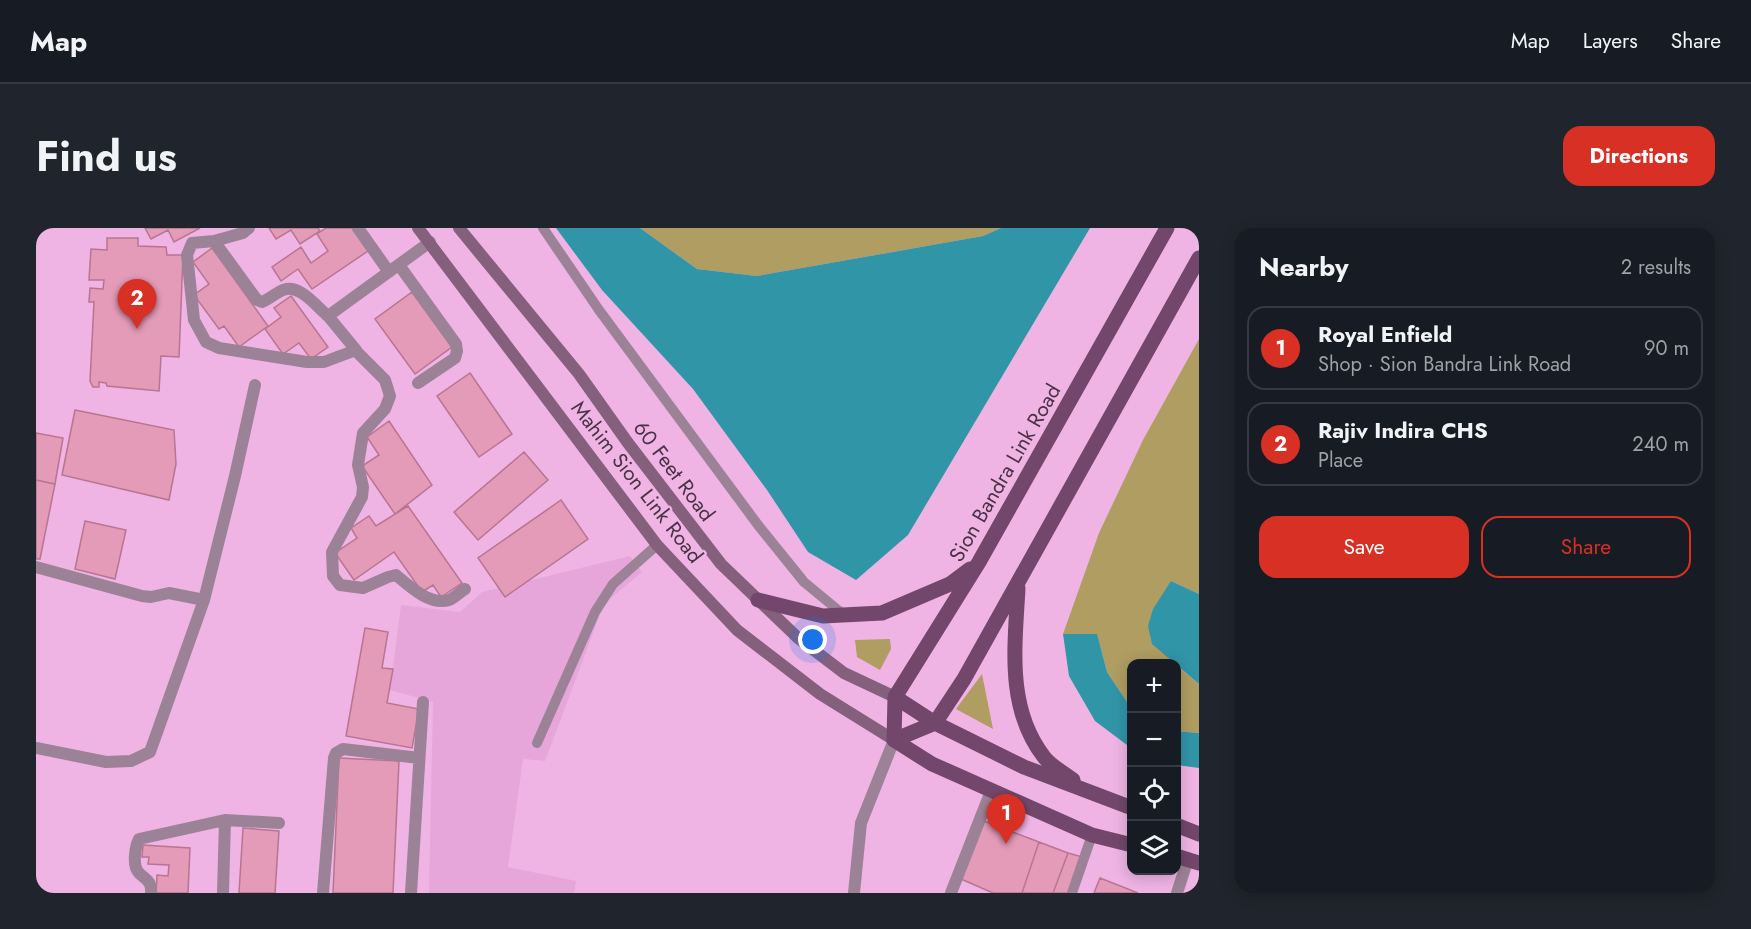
<!DOCTYPE html>
<meta charset="utf-8">
<style>
body{margin:0;font-family:Jost,sans-serif;background:#20242c;color:#f1f3f6}
.controls{position:absolute;right:18px;bottom:18px;display:grid;overflow:hidden;border-radius:12px;box-shadow:0 3px 15px #0003}
.controls button{width:54px;height:54px;display:grid;place-items:center;padding:0;border:0;border-bottom:2px solid #363941;background:#171b24;color:#f1f3f6;font:30px sans-serif}
.you{position:absolute;left:777px;top:412px;width:21px;height:21px;margin:-15px;border:4px solid #fff;border-radius:50%;background:#1a73e8;box-shadow:0 0 0 9px #1a73e833}
.badge{display:grid;place-items:center;width:39px;height:39px;border-radius:50%;background:#d93025;color:#fff;font-size:20px;font-weight:700}
.pin{position:absolute;translate:-50% -50px;filter:drop-shadow(0 2px 3px #0008)}
.pin::after{content:'';position:absolute;top:32px;width:21px;height:18px;background:inherit;clip-path:polygon(0 0,100% 0,50% 100%)}
.list{margin:0;padding:0;list-style:none}
h2{display:flex;justify-content:space-between;align-items:center;height:78px;margin:0;padding:0 24px;font-size:26px}
h2 small{font-size:20px;font-weight:400;color:#9ea1a6}
.list li{display:grid;grid-template-columns:39px 1fr auto;gap:18px;align-items:center;box-sizing:border-box;height:84px;margin:0 12px 12px;padding:0 12px;border:2px solid #363941;border-radius:18px}
.list b{display:block;font-size:22px;white-space:nowrap}
.list p{margin:0;font-size:20px;white-space:nowrap;color:#9ea1a6}
.list em{font-size:20px;font-style:normal;color:#9ea1a6}
.actions{display:flex;gap:12px;padding:18px 24px}
.actions a{flex:1;padding:14px 0;border:2px solid #d93025;border-radius:18px;text-align:center;font-size:21px;color:#d93025}
.actions .main{background:#d93025;color:#fff}
.icon{flex:none;width:33px;height:33px;fill:none;stroke:currentColor;stroke-width:2;stroke-linecap:round;stroke-linejoin:round}
.map{position:relative;flex:none;width:1163px;height:665px;overflow:hidden;border-radius:18px}
header{display:flex;align-items:center;gap:36px;box-sizing:border-box;height:84px;padding:0 30px;background:#171b24;border-bottom:2px solid #363941}
header strong{font-size:28px}
nav{display:flex;gap:33px;margin-inline-start:auto;font-size:21px}
.intro{display:flex;align-items:center;justify-content:space-between;box-sizing:border-box;height:144px;padding:0 36px}
h1{margin:0;font-size:42px}
.button{padding:15px 27px;border-radius:18px;background:#d93025;color:#fff;font-size:21px;font-weight:700}
main{display:flex;gap:36px;padding:0 36px}
aside{flex:1;background:#171b24;border-radius:18px;box-shadow:0 3px 15px #0003}
.map>svg:first-child{display:block}
.built{fill:#e6a6da}
.green{fill:#af9d61}
.water{fill:#3195a8}
.building{fill:#e39bb8;stroke:#b87591;stroke-width:1.5}
.lines{fill:none;stroke-linecap:round;stroke-linejoin:round}
.lane{stroke:#9c8297;stroke-width:10}
.street{stroke:#9c8297;stroke-width:12}
.secondary{stroke:#84607d;stroke-width:12}
.primary{stroke:#72476b;stroke-width:15}
.labels{text-anchor:middle;stroke-width:4.5;stroke-linejoin:round;paint-order:stroke}
.street-label{font-size:21px;fill:#493245;stroke:#efb4e4}
</style>
<header>
<strong>Map</strong>
<nav><a>Map</a><a>Layers</a><a>Share</a></nav>
</header>
<div class="intro"><h1>Find us</h1><a class="button">Directions</a></div>
<main>
<div class="map">
<svg width="1163" height="665" viewBox="0 0 1163 665">
<rect width="100%" height="100%" fill="#efb4e4"/>
<path class="built" d="M 594,328 L 606,344 L 568,376 L 509,533 L 487,531 L 472,639 L 540,653 L 538,665 L 393,665 L 397,474 L 354,462 L 365,377 L 424,384 L 446,364 Z"/>
<path class="green" d="M 604,0 L 965,0 L 947,8 L 721,48 L 661,41 Z
M 1163,111 L 1163,366 L 1135,353 L 1134,431 L 1139,435 L 1096,436 L 1095,480 L 1071,444 L 1061,407 L 1027,406 L 1063,305 L 1107,212 Z
M 854,411 L 855,421 L 844,442 L 821,429 L 819,412 Z
M 1140,437 L 1163,456 L 1163,505 L 1141,503 Z
M 946,446 L 957,501 L 920,481 Z"/>
<path class="water" d="M 520,0 L 604,0 L 661,41 L 721,48 L 947,8 L 965,0 L 1054,0 L 872,307 L 820,352 L 772,324 L 731,262 L 657,161 L 566,62 Z
M 1135,353 L 1163,366 L 1163,456 L 1116,416 L 1112,398 L 1117,381 Z
M 1027,406 L 1061,406 L 1071,444 L 1095,480 L 1095,520 L 1059,493 L 1033,448 Z
M 1140,503 L 1163,505 L 1163,540 L 1141,537 Z"/>
<path class="building" d="M 109,0 L 164,0 L 138,14 L 132,2 L 115,11 Z
M 233,0 L 282,0 L 284,3 L 264,16 L 255,2 L 240,11 Z
M 290,0 L 316,0 L 332,23 L 276,61 L 262,41 L 245,53 L 236,39 L 265,19 L 275,35 L 292,23 L 281,6 Z
M 71,10 L 102,10 L 102,18 L 130,19 L 131,27 L 147,27 L 143,129 L 125,128 L 123,163 L 71,158 L 70,155 L 63,154 L 63,159 L 57,159 L 54,153 L 58,74 L 53,74 L 54,60 L 67,61 L 68,52 L 53,52 L 55,21 L 71,22 Z
M 176,20 L 232,98 L 203,119 L 188,98 L 183,101 L 158,67 L 173,56 L 157,34 Z
M 376,64 L 416,119 L 379,146 L 339,91 Z
M 255,68 L 292,119 L 275,131 L 263,115 L 247,126 L 229,101 L 245,89 L 238,80 Z
M 434,145 L 476,206 L 443,229 L 401,168 Z
M 39,182 L 138,202 L 140,236 L 133,272 L 26,247 Z
M 353,193 L 396,257 L 359,286 L 326,238 L 343,227 L 331,209 Z
M 0,205 L 27,210 L 19,256 L 0,252 Z
M 488,224 L 512,252 L 442,312 L 418,284 Z
M 0,252 L 19,256 L 4,331 L 0,331 Z
M 525,272 L 552,311 L 469,369 L 442,330 Z
M 372,278 L 426,355 L 405,369 L 397,357 L 386,364 L 358,324 L 318,352 L 299,325 L 321,310 L 315,300 L 333,288 L 340,298 Z
M 49,293 L 90,302 L 79,351 L 39,341 Z
M 329,400 L 352,404 L 346,440 L 357,441 L 351,475 L 383,481 L 376,520 L 310,508 Z
M 303,530 L 363,533 L 357,665 L 297,665 Z
M 945,592 L 1003,614 L 986,665 L 957,665 L 925,651 Z
M 207,600 L 243,603 L 239,665 L 203,665 Z
M 1003,614 L 1032,625 L 1017,665 L 986,665 Z
M 107,617 L 154,620 L 152,665 L 120,665 L 121,647 L 132,648 L 133,637 L 112,636 L 113,629 L 106,629 Z
M 1032,625 L 1046,629 L 1033,665 L 1017,665 Z
M 1064,650 L 1102,665 L 1058,665 Z"/>
<g class="lines">
<path class="lane" d="M 507,0 L 563,82 L 722,297 L 768,354 L 808,387
M 501,515 L 559,384 L 577,356 L 621,317
M 1036,665 L 1056,607"/>
<path class="street" d="M 322,0 L 353,44
M 178,13 L 207,5 L 213,0
M 363,37 L 420,116 L 421,123 L 419,130 L 382,155
M 292,88 C 281,79 263,55 247,62 C 240,65 233,71 226,74 L 221,72 L 178,13 L 156,15 L 151,27 L 158,92 L 170,114 L 183,120 L 271,134 L 288,134 L 320,122 L 292,88 L 394,14
M 318,121 L 349,152 L 354,168 L 349,181 L 327,205 L 322,237 L 327,259 L 326,269 L 296,324 L 297,348 L 304,357 L 327,360 L 352,349 L 360,347 C 373,358 394,378 413,372 C 418,370 424,364 429,361
M 0,339 L 106,368 L 115,369 L 133,365 L 168,372
M 0,520 L 70,534 L 95,533 L 114,524 L 168,372 L 199,248 L 219,157
M 115,665 C 116,653 110,652 103,645 C 96,638 99,619 103,611 L 189,592 L 243,595
M 187,665 L 189,592
M 287,665 L 298,530 L 300,525 L 307,521 L 383,530
M 375,665 L 387,474
M 818,665 L 825,595 L 858,512
M 915,665 L 955,563
M 1141,665 L 1152,631"/>
<path class="secondary" d="M 382,0 L 621,317 L 701,402 L 784,466 L 858,512
M 423,0 L 543,146 L 592,215 L 685,336 L 762,410 L 808,445 L 859,469"/>
<path class="primary" d="M 982,360 C 979,418 970,480 1008,529 C 1015,538 1028,545 1037,552
M 722,372 L 787,388 L 846,385 L 914,356 L 934,341
M 859,469 L 899,495 L 988,539 L 1096,580
M 858,512 L 859,469 L 943,334 L 1131,0
M 858,512 L 899,495 L 928,451 L 1163,30
M 858,512 L 896,536 L 1056,607 L 1096,617
M 1140,597 L 1163,606
M 1140,628 L 1163,635"/>
</g>
<g class="labels">
<g class="street-label">
<text transform="translate(638 243) rotate(53)" y="7">60 Feet Road</text>
<text transform="translate(969 245) rotate(-60)" y="7">Sion Bandra Link Road</text>
<text transform="translate(601 254) rotate(52)" y="7">Mahim Sion Link Road</text>
</g>
</g>
</svg>
<div class="controls">
<button>+</button>
<button>−</button>
<button><svg class="icon" aria-label="locate" viewBox="0 0 24 24"><circle cx="12" cy="12" r="6"/><path d="M12 2v4M12 18v4M2 12h4M18 12h4"/></svg></button>
<button><svg class="icon" aria-label="layers" viewBox="0 0 24 24"><path d="M12 4l9 5-9 5-9-5zM3 14l9 5 9-5"/></svg></button>
</div>
<div class="you"></div>
<div class="pin badge" style="left:970px;top:616px">1</div>
<div class="pin badge" style="left:101px;top:101px">2</div>
</div>
<aside>
<h2>Nearby<small>2 results</small></h2>
<ul class="list">
<li><span class="badge">1</span><div><b>Royal Enfield</b><p>Shop · Sion Bandra Link Road</p></div><em>90 m</em></li>
<li><span class="badge">2</span><div><b>Rajiv Indira CHS</b><p>Place</p></div><em>240 m</em></li>
</ul>
<div class="actions"><a class="main">Save</a><a>Share</a></div>
</aside>
</main>
